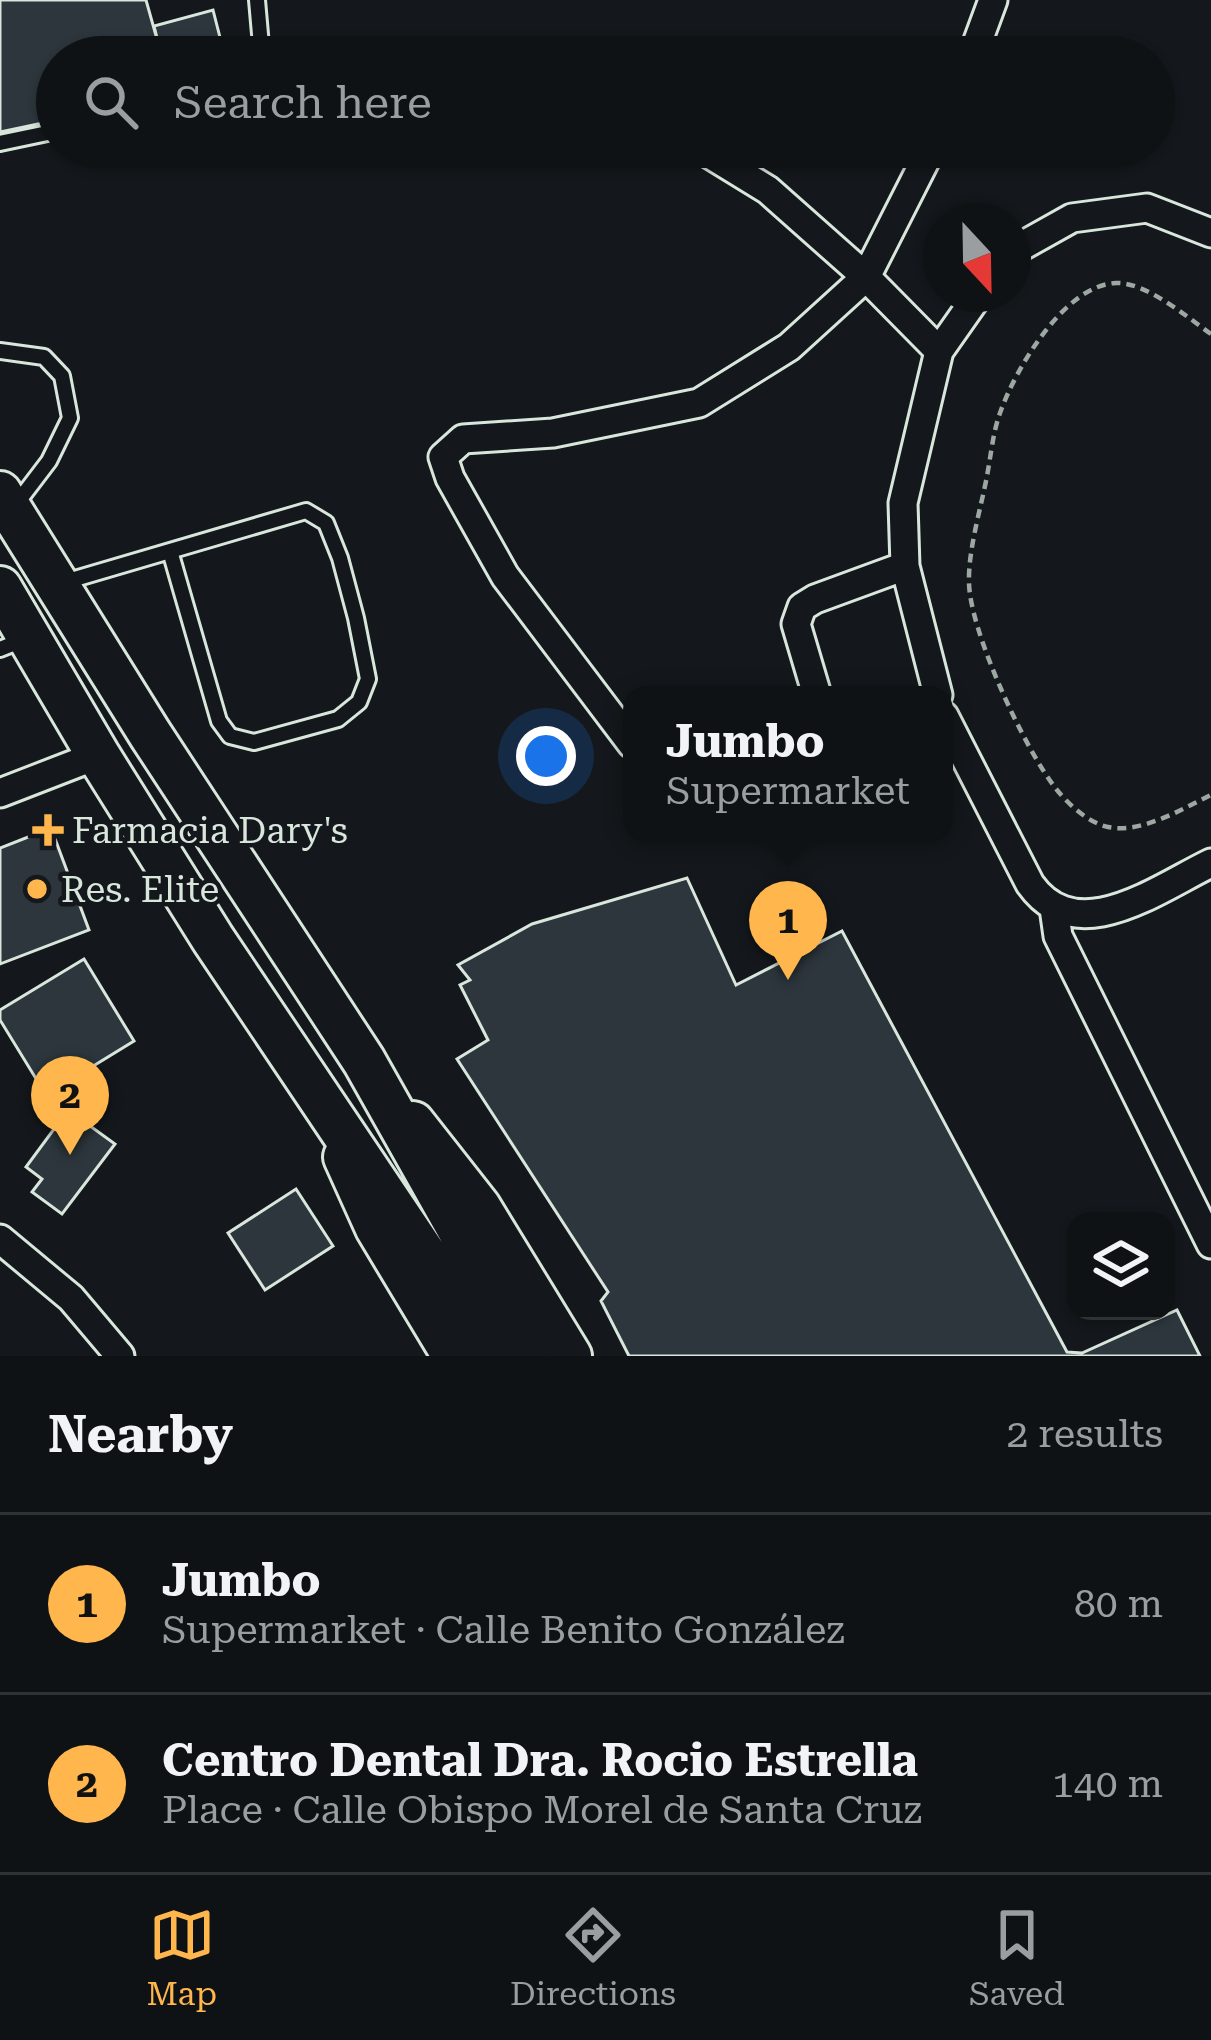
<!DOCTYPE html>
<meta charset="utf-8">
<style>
body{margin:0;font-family:"Roboto Serif",serif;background:#181b1e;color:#f1f3f6}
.controls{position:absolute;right:36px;bottom:36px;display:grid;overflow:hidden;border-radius:24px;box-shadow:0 3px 9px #0004}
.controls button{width:108px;height:108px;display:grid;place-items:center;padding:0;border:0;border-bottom:3px solid #2f3234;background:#0f1215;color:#f1f3f6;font:60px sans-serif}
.compass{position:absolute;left:923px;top:204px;width:108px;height:108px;border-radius:50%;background:#0f1215;box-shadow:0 3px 9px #0004;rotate:158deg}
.you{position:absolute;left:546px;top:756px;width:42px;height:42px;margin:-30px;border:9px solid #fff;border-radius:50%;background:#1a73e8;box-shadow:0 0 0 18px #1a73e833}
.badge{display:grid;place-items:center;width:78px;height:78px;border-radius:50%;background:#ffb74d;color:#111;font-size:39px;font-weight:700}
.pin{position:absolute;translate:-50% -99px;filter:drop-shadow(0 3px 6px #0008)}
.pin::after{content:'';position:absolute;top:63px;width:42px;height:36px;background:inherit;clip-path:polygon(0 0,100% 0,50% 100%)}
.popup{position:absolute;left:623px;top:686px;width:330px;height:156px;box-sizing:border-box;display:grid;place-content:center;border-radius:24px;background:#0f1215;filter:drop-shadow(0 3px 9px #0005);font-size:39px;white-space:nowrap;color:#9b9ea0}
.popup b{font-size:45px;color:#f1f3f6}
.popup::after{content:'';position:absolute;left:50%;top:100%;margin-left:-24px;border:24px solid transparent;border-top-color:#0f1215}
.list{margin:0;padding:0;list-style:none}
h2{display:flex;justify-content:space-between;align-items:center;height:156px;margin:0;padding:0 48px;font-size:51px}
h2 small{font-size:39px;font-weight:400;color:#9b9ea0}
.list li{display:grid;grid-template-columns:78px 1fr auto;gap:36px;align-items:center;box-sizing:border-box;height:180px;padding:0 48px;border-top:3px solid #2f3234}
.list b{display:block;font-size:45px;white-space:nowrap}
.list p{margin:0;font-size:39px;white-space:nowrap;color:#9b9ea0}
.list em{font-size:39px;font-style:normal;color:#9b9ea0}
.icon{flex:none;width:66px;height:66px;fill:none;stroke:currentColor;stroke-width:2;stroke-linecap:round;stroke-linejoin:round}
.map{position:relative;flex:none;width:1211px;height:1356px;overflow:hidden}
.search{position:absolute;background:#0f1215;box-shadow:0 3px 9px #0004;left:36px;right:36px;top:36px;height:132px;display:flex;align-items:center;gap:30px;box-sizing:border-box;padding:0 42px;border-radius:66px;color:#9b9ea0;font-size:45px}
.sheet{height:516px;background:#0f1215}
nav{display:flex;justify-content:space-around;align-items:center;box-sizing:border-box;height:168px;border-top:3px solid #2f3234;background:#0f1215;font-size:33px;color:#9b9ea0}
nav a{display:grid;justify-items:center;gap:6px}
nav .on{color:#ffb74d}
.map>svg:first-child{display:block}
.building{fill:#2c363c;stroke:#d8e6dc;stroke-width:3}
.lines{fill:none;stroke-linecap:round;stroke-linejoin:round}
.service-casing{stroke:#d8e6dc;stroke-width:20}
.minor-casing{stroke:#d8e6dc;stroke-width:33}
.primary-casing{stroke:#d8e6dc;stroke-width:48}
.trunk-casing{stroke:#d8e6dc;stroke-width:48}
.path{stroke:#9da8a2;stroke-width:4.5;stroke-dasharray:9 6;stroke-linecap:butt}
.service{stroke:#14181c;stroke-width:14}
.minor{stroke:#14181c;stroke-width:27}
.primary{stroke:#14181c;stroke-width:42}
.trunk{stroke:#14181c;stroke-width:42}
.poi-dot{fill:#ffb74d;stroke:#14181c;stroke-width:4.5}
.labels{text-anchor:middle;stroke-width:9;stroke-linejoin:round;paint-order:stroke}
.poi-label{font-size:36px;fill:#d8e6dc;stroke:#14181c;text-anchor:start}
</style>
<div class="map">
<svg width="1211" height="1356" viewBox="0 0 1211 1356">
<rect width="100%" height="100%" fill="#14181c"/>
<path class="building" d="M 0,0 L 146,0 L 162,57 L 57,57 L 57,120 L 0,132 Z
M 213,10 L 225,57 L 162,57 L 154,26 Z
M 51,828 L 89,930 L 0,964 L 0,848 Z
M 687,878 L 736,985 L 842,931 L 1067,1352 L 1082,1353 L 1177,1310 L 1200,1356 L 629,1356 L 601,1301 L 608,1292 L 457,1059 L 488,1040 L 460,985 L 470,980 L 458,965 L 532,924 Z
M 84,959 L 134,1041 L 46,1095 L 0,1020 L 0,1010 Z
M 68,1110 L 115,1144 L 62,1214 L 32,1192 L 42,1179 L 26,1167 Z
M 296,1189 L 333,1246 L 265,1290 L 228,1233 Z"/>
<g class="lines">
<defs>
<path id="service" d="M 257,0 L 262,57
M 0,143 L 57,131
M 0,351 L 44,357 L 62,376 L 70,418 L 49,461 L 14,507
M 61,583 L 306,511 L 326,523 L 340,558 L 356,618 L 368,679 L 359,702 L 338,719 L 254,742 L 230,736 L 219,721 L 170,551
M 0,649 L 25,639"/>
<path id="minor" d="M 429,57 L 444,57
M 972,57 L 993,0
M 698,147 L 768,190 L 866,277 L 939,351
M 1013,251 L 1072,218 L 1147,208 L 1211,233
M 817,695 L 796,624 L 802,607 L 815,599 L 905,566
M 938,695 L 905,566 L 903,503 L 939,351 L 979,294
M 944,716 L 1030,884 C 1077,950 1157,889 1211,863
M 632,744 L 505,576 L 450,478 L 443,457 L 463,439 L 553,433 L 699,403 L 789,347 L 866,277 L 932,147
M 0,793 L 98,755
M 1054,908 L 1058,936 L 1211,1244
M 0,1239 L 71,1298 L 120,1356"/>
<path id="primary" d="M 413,1123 L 479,1207 L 570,1356
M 345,1157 L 377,1228 L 454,1356"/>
<path id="trunk" d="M 0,493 L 150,734 L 364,1061 L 530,1356
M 0,588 L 98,755 L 213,939 L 452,1295 L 486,1356"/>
</defs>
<use href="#service" class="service-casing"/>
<use href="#minor" class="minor-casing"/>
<use href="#primary" class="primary-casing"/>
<use href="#trunk" class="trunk-casing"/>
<path class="path" d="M 1211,334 C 1187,317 1146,282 1116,283 C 1064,285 1015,370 1000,413 C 993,432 991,455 987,476 C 981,508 968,550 969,583 C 970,632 1026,752 1057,790 C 1069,805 1089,823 1108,827 C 1141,834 1182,809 1211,795"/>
<use href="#service" class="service"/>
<use href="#minor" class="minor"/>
<use href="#primary" class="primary"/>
<use href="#trunk" class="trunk"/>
</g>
<g class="poi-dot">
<path d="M42 812h12v12h12v12h-12v12h-12v-12h-12v-12h12z"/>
<circle cx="37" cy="889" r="12"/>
</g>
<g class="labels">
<g class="poi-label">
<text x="72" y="843">Farmacia Dary's</text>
<text x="61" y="902">Res. Elite</text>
</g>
</g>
</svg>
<div class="controls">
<button><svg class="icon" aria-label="layers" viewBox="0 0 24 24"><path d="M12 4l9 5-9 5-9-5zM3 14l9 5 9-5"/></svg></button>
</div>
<svg class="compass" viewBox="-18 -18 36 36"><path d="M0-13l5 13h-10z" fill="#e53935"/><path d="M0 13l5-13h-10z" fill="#9b9ea0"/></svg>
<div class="you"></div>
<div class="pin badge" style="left:788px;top:980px">1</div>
<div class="popup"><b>Jumbo</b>Supermarket</div>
<div class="pin badge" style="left:70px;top:1155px">2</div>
<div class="search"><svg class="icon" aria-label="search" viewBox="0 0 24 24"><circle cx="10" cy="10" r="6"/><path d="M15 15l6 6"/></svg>Search here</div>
</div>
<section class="sheet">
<h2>Nearby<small>2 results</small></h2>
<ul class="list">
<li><span class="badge">1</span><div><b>Jumbo</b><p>Supermarket · Calle Benito González</p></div><em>80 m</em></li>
<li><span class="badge">2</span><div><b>Centro Dental Dra. Rocio Estrella</b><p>Place · Calle Obispo Morel de Santa Cruz</p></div><em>140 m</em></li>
</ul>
</section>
<nav>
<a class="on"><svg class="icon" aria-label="map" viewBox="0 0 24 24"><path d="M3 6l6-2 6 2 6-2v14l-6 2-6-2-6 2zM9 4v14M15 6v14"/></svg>Map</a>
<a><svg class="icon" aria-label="directions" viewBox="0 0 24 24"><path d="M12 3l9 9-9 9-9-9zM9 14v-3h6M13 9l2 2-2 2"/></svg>Directions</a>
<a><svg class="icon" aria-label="saved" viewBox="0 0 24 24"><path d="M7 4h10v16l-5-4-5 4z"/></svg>Saved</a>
</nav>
